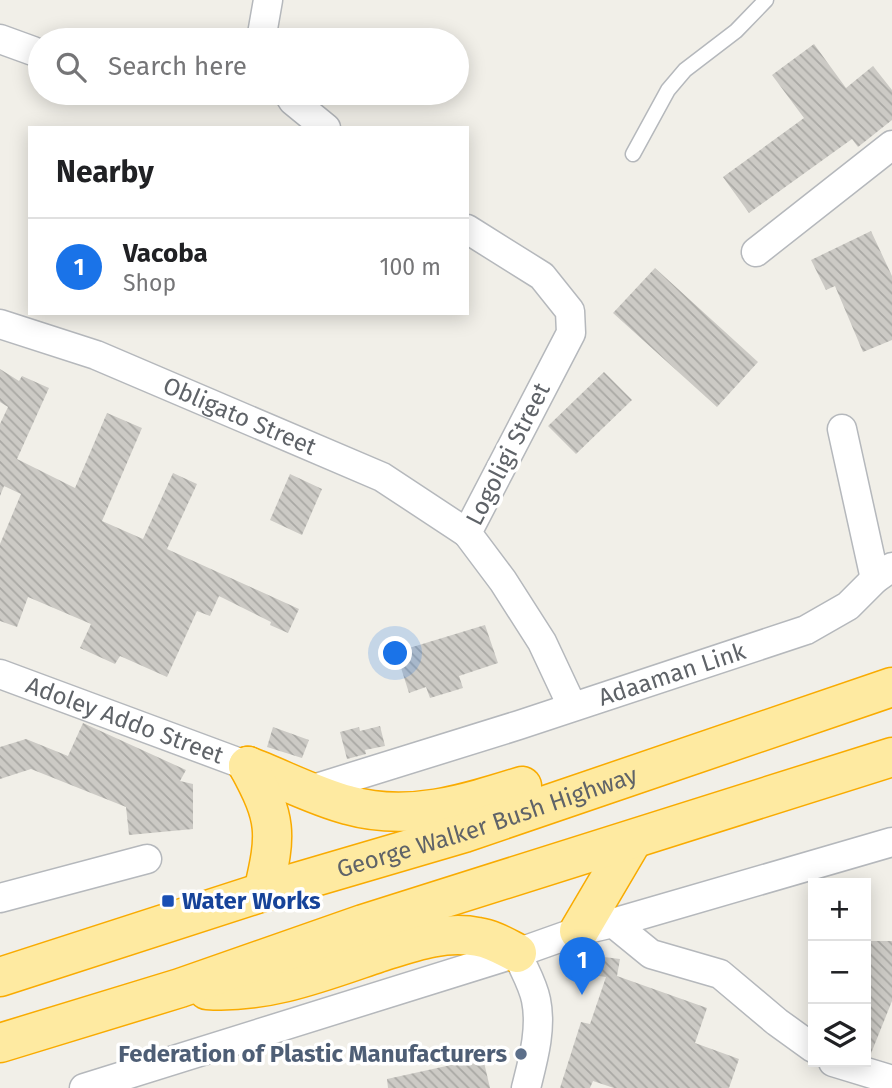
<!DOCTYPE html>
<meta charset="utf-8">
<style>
body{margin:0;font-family:"Fira Sans",sans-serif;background:#f2f2f2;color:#202124}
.controls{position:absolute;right:21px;bottom:21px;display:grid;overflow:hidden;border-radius:0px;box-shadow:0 4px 18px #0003}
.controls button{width:63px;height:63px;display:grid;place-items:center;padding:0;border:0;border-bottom:2px solid #e0e0e0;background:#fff;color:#202124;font:35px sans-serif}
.you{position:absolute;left:396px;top:654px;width:24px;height:24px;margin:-18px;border:5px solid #fff;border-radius:50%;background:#1a73e8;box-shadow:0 0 0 10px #1a73e833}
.badge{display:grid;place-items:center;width:46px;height:46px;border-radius:50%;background:#1a73e8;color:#fff;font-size:23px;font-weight:700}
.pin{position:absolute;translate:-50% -58px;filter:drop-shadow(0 2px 4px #0008)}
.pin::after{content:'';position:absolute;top:37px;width:24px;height:21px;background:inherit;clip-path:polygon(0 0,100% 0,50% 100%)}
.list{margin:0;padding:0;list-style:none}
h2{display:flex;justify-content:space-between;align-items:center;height:91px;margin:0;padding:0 28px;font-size:30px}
h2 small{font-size:23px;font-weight:400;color:#757577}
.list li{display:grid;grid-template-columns:46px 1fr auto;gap:21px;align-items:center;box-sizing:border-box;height:98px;padding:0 28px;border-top:2px solid #e0e0e0}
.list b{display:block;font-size:26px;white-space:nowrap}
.list p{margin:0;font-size:23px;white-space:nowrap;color:#757577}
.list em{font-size:23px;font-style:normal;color:#757577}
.icon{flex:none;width:38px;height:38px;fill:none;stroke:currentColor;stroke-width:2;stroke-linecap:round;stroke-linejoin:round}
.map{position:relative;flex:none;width:892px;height:1088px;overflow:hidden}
.search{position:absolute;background:#fff;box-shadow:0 4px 18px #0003;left:28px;top:28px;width:441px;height:77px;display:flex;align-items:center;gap:18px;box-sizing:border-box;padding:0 24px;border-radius:38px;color:#757577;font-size:26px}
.panel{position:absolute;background:#fff;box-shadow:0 4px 18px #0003;left:28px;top:126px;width:441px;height:189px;border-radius:0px}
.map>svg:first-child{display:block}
.building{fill:url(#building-back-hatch)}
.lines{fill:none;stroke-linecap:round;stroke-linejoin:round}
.service-casing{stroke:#b5b8bc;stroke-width:17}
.minor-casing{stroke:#b5b8bc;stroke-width:31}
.trunk-casing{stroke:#f9ab00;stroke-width:41}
.service{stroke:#fff;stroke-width:14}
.minor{stroke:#fff;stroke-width:28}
.trunk{stroke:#feeaa1;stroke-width:38}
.transit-dot{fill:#1a4fb4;stroke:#fff;stroke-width:2.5}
.service-dot{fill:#5c6f8a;stroke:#fff;stroke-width:2.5}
.labels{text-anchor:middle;stroke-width:7;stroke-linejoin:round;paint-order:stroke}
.street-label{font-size:24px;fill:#5f6368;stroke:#fff}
.transit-label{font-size:24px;font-weight:bold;fill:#164399;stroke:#fff;text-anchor:start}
.service-label{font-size:24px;font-weight:bold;fill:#4e5e75;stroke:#fff;text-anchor:end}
</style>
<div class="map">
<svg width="892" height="1088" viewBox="0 0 892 1088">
<defs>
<pattern id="building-back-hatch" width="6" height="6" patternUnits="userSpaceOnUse" patternTransform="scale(1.75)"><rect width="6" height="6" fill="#cccac5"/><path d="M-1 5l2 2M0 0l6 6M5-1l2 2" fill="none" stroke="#a9a8a4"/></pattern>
</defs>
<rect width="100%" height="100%" fill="#f1efe8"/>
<path class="building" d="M 814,44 L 846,88 L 873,66 L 892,90 L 892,120 L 858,147 L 852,139 L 749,213 L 723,177 L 804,118 L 772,75 Z
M 871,231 L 892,276 L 892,340 L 863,352 L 835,286 L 826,290 L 811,260 Z
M 655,268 L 758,362 L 717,407 L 613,313 Z
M 0,369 L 19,381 L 22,376 L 49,388 L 17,459 L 75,488 L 107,413 L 142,428 L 102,521 L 143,539 L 173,473 L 197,484 L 167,549 L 299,609 L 288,633 L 270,625 L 271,622 L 219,596 L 210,616 L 197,611 L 167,677 L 120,656 L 115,664 L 80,648 L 91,624 L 28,597 L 17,627 L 0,621 L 0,544 L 21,494 L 4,486 L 0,496 L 0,424 L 8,407 L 0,402 Z
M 604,372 L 632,400 L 576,454 L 548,426 Z
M 290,474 L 322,489 L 302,535 L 270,520 Z
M 485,625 L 498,663 L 459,676 L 463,688 L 430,698 L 426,687 L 409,693 L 396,652 Z
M 83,723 L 186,770 L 180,781 L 193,784 L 193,829 L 129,835 L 126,807 L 31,769 L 0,779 L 0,747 L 26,739 L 68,756 Z
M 380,726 L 385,746 L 365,750 L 366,754 L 347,759 L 340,732 L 359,727 L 360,731 Z
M 273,727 L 309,740 L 302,758 L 267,747 Z
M 869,941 L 892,941 L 892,1001 L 870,1056 L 867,1055 Z
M 588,955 L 620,959 L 617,976 L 707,1008 L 695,1043 L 739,1059 L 729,1088 L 614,1088 L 593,1081 L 590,1088 L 560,1088 L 581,1022 L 590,1024 L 606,977 L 585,974 Z
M 483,1058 L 490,1088 L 388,1088 L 387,1079 Z"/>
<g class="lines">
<defs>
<path id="service" d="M 633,154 L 668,90 L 685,70 L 736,31 L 766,0"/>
<g id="minor">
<path d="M 0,39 L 33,51"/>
<path d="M 261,40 L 268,0"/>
<path d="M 288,93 L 293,101 L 326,128"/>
<path d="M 467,229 L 542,276 L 570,311 L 571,333 L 467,533 L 503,581 L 542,642 L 572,706"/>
<path d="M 756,252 L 892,145"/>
<path id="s1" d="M 0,324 L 96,355 L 382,477 L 467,533"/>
<path d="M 842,429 L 875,579"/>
<path id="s2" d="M 0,674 L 248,766"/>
<path id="s3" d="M 310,790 L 519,725 L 806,630 L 848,606 L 875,579 L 892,567"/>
<path d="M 0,898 L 147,859"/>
<path d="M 613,923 L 651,954 L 720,974 L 777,1022 L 813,1048"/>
<path d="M 517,953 C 523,968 533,984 536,1000 C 542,1029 533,1060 526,1088"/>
<path d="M 833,1062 L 892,1080"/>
<path d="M 84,1088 L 517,953 L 579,931 L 613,923 L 892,842"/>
</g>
<g id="trunk">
<path d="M 248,766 C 280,778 316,797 348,805 C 408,822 465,804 522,786"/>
<path d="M 248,766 C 277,819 277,833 263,892"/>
<path d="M 579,931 L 632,841"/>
<path id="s4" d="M 0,977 L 263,892 L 464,833 L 892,687"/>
<path d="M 207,990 C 267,994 322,972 378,953 C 410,943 444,930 478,937 C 492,939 505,947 517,953"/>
<path d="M 0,1043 L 180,988 L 363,924 L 892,757"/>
</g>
</defs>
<use href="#service" class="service-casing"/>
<use href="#minor" class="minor-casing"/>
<use href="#trunk" class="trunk-casing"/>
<use href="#service" class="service"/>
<use href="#minor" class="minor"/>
<use href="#trunk" class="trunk"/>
</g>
<rect class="transit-dot" x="161" y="894" width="14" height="14" rx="3.5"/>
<circle class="service-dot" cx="521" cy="1054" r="7"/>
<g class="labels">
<g class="street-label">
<text dy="8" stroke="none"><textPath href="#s1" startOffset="257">Obligato Street</textPath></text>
<text transform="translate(508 454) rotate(-63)" y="8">Logoligi Street</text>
<text dy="8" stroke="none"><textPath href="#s3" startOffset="380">Adaaman Link</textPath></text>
<text dy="8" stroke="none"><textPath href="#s2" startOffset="133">Adoley Addo Street</textPath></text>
<text dy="8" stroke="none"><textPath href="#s4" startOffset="511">George Walker Bush Highway</textPath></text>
</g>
<g class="transit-label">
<text x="182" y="909">Water Works</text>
</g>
<g class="service-label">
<text x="507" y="1062">Federation of Plastic Manufacturers</text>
</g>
</g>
</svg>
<div class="controls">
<button>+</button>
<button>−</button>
<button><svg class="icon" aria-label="layers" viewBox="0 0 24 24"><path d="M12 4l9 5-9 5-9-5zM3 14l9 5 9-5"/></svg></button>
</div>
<div class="you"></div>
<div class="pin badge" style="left:582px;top:995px">1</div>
<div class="search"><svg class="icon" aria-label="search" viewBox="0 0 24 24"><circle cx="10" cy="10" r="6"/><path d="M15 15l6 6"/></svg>Search here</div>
<section class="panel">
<h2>Nearby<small></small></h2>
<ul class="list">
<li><span class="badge">1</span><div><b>Vacoba</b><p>Shop</p></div><em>100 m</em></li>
</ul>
</section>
</div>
